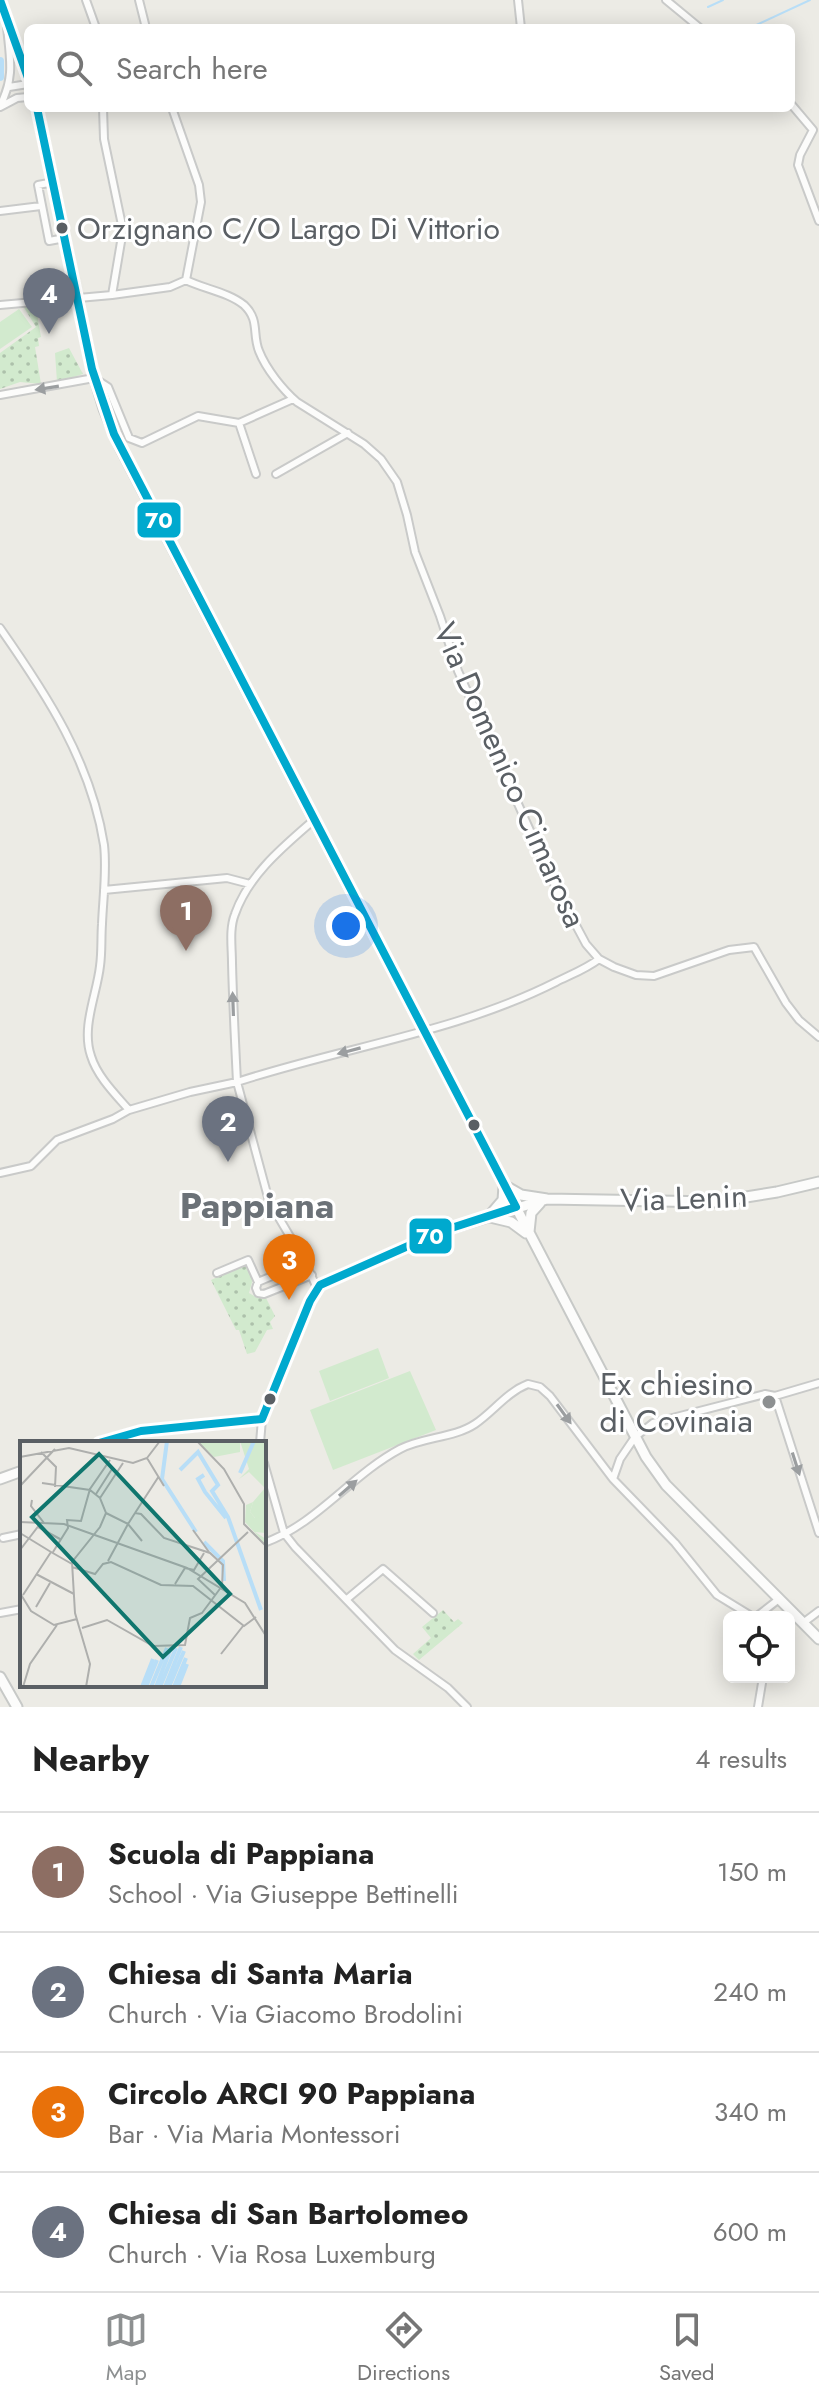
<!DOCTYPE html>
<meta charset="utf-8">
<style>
body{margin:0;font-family:Jost,sans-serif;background:#f6f6f6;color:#222}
.controls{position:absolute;right:24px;bottom:24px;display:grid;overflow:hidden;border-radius:12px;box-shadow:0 4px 20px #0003}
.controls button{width:72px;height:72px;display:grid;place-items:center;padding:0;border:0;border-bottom:2px solid #e0e0e0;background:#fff;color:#222;font:40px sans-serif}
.you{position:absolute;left:346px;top:926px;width:28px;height:28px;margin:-20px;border:6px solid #fff;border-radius:50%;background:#1a73e8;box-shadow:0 0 0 12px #1a73e833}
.badge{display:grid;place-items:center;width:52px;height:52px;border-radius:50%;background:#8d9091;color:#fff;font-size:26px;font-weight:700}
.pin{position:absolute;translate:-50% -66px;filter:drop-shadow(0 2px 4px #0008)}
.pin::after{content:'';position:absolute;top:42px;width:28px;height:24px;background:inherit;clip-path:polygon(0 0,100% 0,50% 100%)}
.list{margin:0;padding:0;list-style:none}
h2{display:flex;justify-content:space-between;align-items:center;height:104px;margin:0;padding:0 32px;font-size:34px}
h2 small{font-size:26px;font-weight:400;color:#767676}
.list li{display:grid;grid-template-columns:52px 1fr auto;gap:24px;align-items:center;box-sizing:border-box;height:120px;padding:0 32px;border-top:2px solid #e0e0e0}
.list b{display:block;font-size:30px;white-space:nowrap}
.list p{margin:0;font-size:26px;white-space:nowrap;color:#767676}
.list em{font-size:26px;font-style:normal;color:#767676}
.icon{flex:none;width:44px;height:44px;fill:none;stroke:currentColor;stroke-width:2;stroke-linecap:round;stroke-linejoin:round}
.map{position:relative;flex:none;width:819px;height:1707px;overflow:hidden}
.search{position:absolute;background:#fff;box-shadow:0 4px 20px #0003;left:24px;right:24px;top:24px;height:88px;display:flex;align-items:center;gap:20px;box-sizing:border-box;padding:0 28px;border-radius:12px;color:#767676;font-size:30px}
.sheet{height:584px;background:#fff}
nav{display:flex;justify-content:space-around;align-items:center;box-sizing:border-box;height:112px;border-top:2px solid #e0e0e0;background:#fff;font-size:22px;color:#767676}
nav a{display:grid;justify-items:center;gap:4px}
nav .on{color:#8d9091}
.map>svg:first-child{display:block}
.grass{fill:url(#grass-dots)}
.pitch{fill:#d2eace}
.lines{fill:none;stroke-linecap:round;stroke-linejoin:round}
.stream{stroke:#b8def7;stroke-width:2}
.canal{stroke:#b8def7;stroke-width:8}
.street-casing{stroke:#c9cac9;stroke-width:10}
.secondary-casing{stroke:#c7c9c7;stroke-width:13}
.street{stroke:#fcfcfb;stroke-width:6}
.secondary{stroke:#fcfcfb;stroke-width:9}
.bus-1-casing{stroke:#fff;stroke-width:14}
.bus-1{stroke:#00a9ce;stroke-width:8}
.oneway{fill:#9b9ea0}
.bus-dot{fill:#5a5f64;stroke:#fff;stroke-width:3}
.poi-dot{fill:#8d9091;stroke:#fff;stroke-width:3}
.labels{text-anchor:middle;stroke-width:6;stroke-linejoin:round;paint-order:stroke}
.bus-label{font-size:30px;fill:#5a5f64;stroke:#fff;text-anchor:start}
.street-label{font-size:32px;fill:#5a5f64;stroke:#fff}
.poi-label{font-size:32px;fill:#5a5f64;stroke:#fff;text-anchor:end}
.quarter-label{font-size:36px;font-weight:bold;fill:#6b7177;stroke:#fff}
.inset-river{fill:none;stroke:#b8def7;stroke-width:4}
.inset-road{fill:none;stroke:#aeafad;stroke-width:2}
.view{fill:#0f766e;fill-opacity:0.15;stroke:#0f766e;stroke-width:4}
.inset-edge{fill:none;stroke:#5a5f64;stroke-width:4}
.line-badge{stroke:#fff;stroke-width:3}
.badge-label{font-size:22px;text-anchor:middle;font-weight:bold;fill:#fff}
</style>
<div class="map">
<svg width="819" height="1707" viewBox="0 0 819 1707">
<defs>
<pattern id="grass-dots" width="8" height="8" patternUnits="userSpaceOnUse" patternTransform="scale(2)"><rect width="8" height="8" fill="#d2eace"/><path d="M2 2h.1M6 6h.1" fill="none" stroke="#adc1ab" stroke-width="1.8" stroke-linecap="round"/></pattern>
</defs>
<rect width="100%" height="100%" fill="#ecebe5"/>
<path class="grass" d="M 31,305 L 37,314 L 41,337 L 38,338 L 39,346 L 35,347 L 41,384 L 20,382 L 0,389 L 0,353 L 36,327 L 23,306 Z
M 69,348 L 83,374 L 57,382 L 55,353 Z
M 246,1264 L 253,1279 L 249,1293 L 258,1298 L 265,1296 L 275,1316 L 270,1322 L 273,1329 L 267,1330 L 255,1352 L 247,1354 L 239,1330 L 236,1330 L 211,1280 Z
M 443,1610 L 454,1622 L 458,1619 L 463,1623 L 419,1660 L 413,1654 L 431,1638 L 422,1627 Z"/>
<path class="pitch" d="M 19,309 L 32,327 L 0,349 L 0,322 Z
M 378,1348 L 389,1378 L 330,1401 L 319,1371 Z
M 410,1371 L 436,1430 L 333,1470 L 310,1410 Z"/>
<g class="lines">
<path class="stream" d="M 708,7 L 723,0
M 750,28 L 810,0"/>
<path class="canal" d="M 0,61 L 0,77"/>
<defs>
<path id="street" d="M 86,0 L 96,28
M 139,0 L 146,28
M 518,0 L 521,28
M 666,0 L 700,28
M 9,87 L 28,84
M 791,104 L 813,130 L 800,155 L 798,165 L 819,221
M 0,106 C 15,77 10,59 7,27
M 0,107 L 17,98 L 28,97
M 172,108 L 199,185 L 201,202 L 186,280 C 204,289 228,292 244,305 C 260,320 252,334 259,351 C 266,369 283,390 297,402 L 364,444 L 381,459 L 397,482 L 407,515 L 415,552 L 440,616 L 458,671 L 556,888 L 586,944 L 599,959 L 614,967 L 636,975 L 654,976 L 729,950 L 754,947 L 786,1003 L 799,1020 L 819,1037
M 54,182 L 38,185 L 49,241 L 65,238
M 0,211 L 41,206
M 112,295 L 170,287 L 186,280
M 0,305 L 112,295 L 123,230 L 104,139 L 103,108
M 0,395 L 94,378 L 108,387 L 129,438 L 142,443 L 198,416 L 239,423 L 293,399
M 239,423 L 256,474
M 276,474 L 348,433
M 0,628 C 47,695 91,762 104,845 C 107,871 103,898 102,924 C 101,938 102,952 100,966 C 97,994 81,1027 91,1056 C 97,1076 115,1094 129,1110 L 190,1092 L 237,1082 L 269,1201 L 305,1262 L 317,1288
M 315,819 C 284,846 249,874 235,914 C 229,929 232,947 232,963 C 233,1003 235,1042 237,1082 C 343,1047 455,1033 556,982 C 570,975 586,969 599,959
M 104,890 L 227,878 L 250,884
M 0,1173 L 31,1166 L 57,1140 L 113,1119 L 129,1110
M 305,1262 L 258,1282 L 256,1288 L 258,1293 L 264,1294 L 312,1275
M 217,1273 L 248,1260 L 258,1282
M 775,1396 L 819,1533
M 260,1443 L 262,1419
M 264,1463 L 284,1533 L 295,1547 L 395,1650 L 448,1688 L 467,1707
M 613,1479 L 675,1543 L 717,1595 L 753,1617
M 3,1538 L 22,1534
M 264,1543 C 317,1524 351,1475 400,1449 C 423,1437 454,1438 475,1424 C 493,1412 507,1392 528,1384 L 540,1387 L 550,1396 L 613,1479 L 620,1459 L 635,1437 L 653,1423 L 765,1394 L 775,1396 L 819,1383
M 347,1599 L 383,1569 L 433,1613
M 0,1613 L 22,1609
M 756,1617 L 779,1599
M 803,1623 L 819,1611
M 758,1707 L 763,1677"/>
<path id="secondary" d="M 0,0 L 28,78
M 37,108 L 92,369 L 104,409 L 120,447 L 646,1457 L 666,1485 L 819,1639
M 507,1187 L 521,1195 L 547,1199 L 715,1202 L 777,1192 L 819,1182
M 491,1214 L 503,1200 L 504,1186
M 490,1217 L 511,1222 L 526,1233
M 529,1232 L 531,1213 L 540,1203
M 99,1443 L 141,1431 L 262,1419 L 310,1301 L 320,1285 L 442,1231 L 547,1199
M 0,1479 L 22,1471
M 0,1677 L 17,1707"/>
</defs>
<use href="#street" class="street-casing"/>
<use href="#secondary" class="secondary-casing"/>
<use href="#street" class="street"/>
<use href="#secondary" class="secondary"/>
<defs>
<path id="bus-1" d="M 0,0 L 28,78
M 37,108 L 92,369 L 114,434 L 516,1207 L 442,1231 L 320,1285 L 310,1301 L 262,1419 L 141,1431 L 99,1443"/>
</defs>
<use href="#bus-1" class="bus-1-casing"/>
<use href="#bus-1" class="bus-1"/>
</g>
<defs><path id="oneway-solid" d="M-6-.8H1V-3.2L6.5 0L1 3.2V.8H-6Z" transform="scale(2)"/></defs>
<g class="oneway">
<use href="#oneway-solid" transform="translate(47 388) rotate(171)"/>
<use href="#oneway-solid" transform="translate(233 1004) rotate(-92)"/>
<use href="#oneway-solid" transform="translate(349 1051) rotate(165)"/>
<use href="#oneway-solid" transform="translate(564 1414) rotate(54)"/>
<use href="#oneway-solid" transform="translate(796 1464) rotate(72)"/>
<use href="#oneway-solid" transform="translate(348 1488) rotate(-41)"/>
</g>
<g class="bus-dot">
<circle cx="62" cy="228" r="7"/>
<circle cx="474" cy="1125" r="7"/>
<circle cx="270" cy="1399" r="7"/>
</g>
<circle class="poi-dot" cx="769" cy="1402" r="8"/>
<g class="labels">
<g class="bus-label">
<text x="77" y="239">Orzignano C/O Largo Di Vittorio</text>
</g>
<g class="street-label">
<text transform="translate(510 775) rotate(66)" y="11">Via Domenico Cimarosa</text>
<text transform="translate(684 1198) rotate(-2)" y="11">Via Lenin</text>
</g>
<g class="poi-label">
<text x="753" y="1395">Ex chiesino<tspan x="753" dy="37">di Covinaia</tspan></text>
</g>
<g class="quarter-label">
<text x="257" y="1218">Pappiana</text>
</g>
</g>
<g transform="translate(20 1441)">
<rect width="246" height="246" fill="#ecebe5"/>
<path d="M 177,0 L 220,0 L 220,11 L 194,16 ZM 233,61 L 230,71 L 235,77 L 246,69 L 246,92 L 235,91 L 246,98 L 246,104 L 225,81 L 226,64 Z" fill="#d2eace"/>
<path d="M 220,0 L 246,0 L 246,69 L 236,78 L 230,71 L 233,61 L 245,47 L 229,31 L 219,38 L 229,28 Z" fill="#d2eace"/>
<path class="inset-river" d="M 147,0 L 142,38 L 176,91M 160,29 L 178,11 L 198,44 L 192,50 L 208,76 L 241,169M 220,32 L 234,0M 184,34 L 178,38 L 185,51 L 206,77M 184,101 L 203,120 L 204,140M 122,246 L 133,218M 126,246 L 137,219M 131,246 L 147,207M 136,246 L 151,207M 140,246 L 156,207M 145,246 L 161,206M 149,246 L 164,210M 154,246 L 166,217M 158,246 L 167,223"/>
<path class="inset-road" d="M 177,0 L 204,28 L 224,63 L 224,83 L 246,105M 21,11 L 36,26 L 35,46M 0,16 L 49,7 L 113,22 L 127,17 L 140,0M 127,17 L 144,45M 22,42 L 70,49 L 80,57M 0,45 L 35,8M 76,53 L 92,28M 12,59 L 11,65 L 24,82M 115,72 L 139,35M 0,81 L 44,83 L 167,127 L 225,162 L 246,195M 18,86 L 40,98M 173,89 L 189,111M 0,92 L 31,111M 0,109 L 20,83M 33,111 L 48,87 L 47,79 L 61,80 L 70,48 L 90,19M 88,120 L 108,83 L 122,100M 52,126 L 75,133 L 83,123 L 91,121 L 141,144 L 173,145 L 224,185 L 236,176M 16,133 L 54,153M 155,143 L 165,127 L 174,129 L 184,112M 0,152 L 11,170 L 34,184 L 57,178M 3,154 L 31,111 L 52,123M 195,154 L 178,138 L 228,91M 16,166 L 30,142M 62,187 L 87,179 L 133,205 L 165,204 L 170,177 L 182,172 L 202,145 L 203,124 L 190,112 L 144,97 L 121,73 L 115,72 L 108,83 L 86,72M 201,213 L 223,185M 3,246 L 10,223 L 37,184M 66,246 L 70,223 L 55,172 L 52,121 L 80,86 L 86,72 L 80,57 L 103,22"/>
<path class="view" d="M 79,13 L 210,153 L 143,216 L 12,76 Z"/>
<rect width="246" height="246" class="inset-edge"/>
</g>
<g class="line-badge">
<rect x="136" y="501" width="46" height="38" rx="8" fill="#00a9ce"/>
<rect x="408" y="1217" width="45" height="38" rx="8" fill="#00a9ce"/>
</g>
<g class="badge-label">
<text x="159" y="528">70</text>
<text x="430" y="1244">70</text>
</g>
</svg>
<div class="controls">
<button><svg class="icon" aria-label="locate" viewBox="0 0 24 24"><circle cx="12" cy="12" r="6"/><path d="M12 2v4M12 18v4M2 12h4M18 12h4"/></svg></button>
</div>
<div class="you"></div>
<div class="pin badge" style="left:186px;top:951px;background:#8d6e63">1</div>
<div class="pin badge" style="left:228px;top:1162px;background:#6b7280">2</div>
<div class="pin badge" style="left:289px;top:1300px;background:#e8710a">3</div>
<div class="pin badge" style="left:49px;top:334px;background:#6b7280">4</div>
<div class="search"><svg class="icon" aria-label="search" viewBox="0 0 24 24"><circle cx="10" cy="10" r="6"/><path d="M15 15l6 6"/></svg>Search here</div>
</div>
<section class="sheet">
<h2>Nearby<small>4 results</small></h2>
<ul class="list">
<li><span class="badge" style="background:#8d6e63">1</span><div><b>Scuola di Pappiana</b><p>School · Via Giuseppe Bettinelli</p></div><em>150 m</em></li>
<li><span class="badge" style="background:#6b7280">2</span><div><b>Chiesa di Santa Maria</b><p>Church · Via Giacomo Brodolini</p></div><em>240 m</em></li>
<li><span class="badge" style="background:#e8710a">3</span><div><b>Circolo ARCI 90 Pappiana</b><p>Bar · Via Maria Montessori</p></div><em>340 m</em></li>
<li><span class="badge" style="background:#6b7280">4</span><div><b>Chiesa di San Bartolomeo</b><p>Church · Via Rosa Luxemburg</p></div><em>600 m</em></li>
</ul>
</section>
<nav>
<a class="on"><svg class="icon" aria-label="map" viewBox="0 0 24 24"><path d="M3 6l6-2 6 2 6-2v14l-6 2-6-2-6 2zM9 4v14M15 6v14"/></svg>Map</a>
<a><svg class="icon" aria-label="directions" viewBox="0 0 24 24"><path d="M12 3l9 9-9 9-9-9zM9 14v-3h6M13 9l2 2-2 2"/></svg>Directions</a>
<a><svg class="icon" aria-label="saved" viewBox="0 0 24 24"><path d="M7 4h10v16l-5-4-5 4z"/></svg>Saved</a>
</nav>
